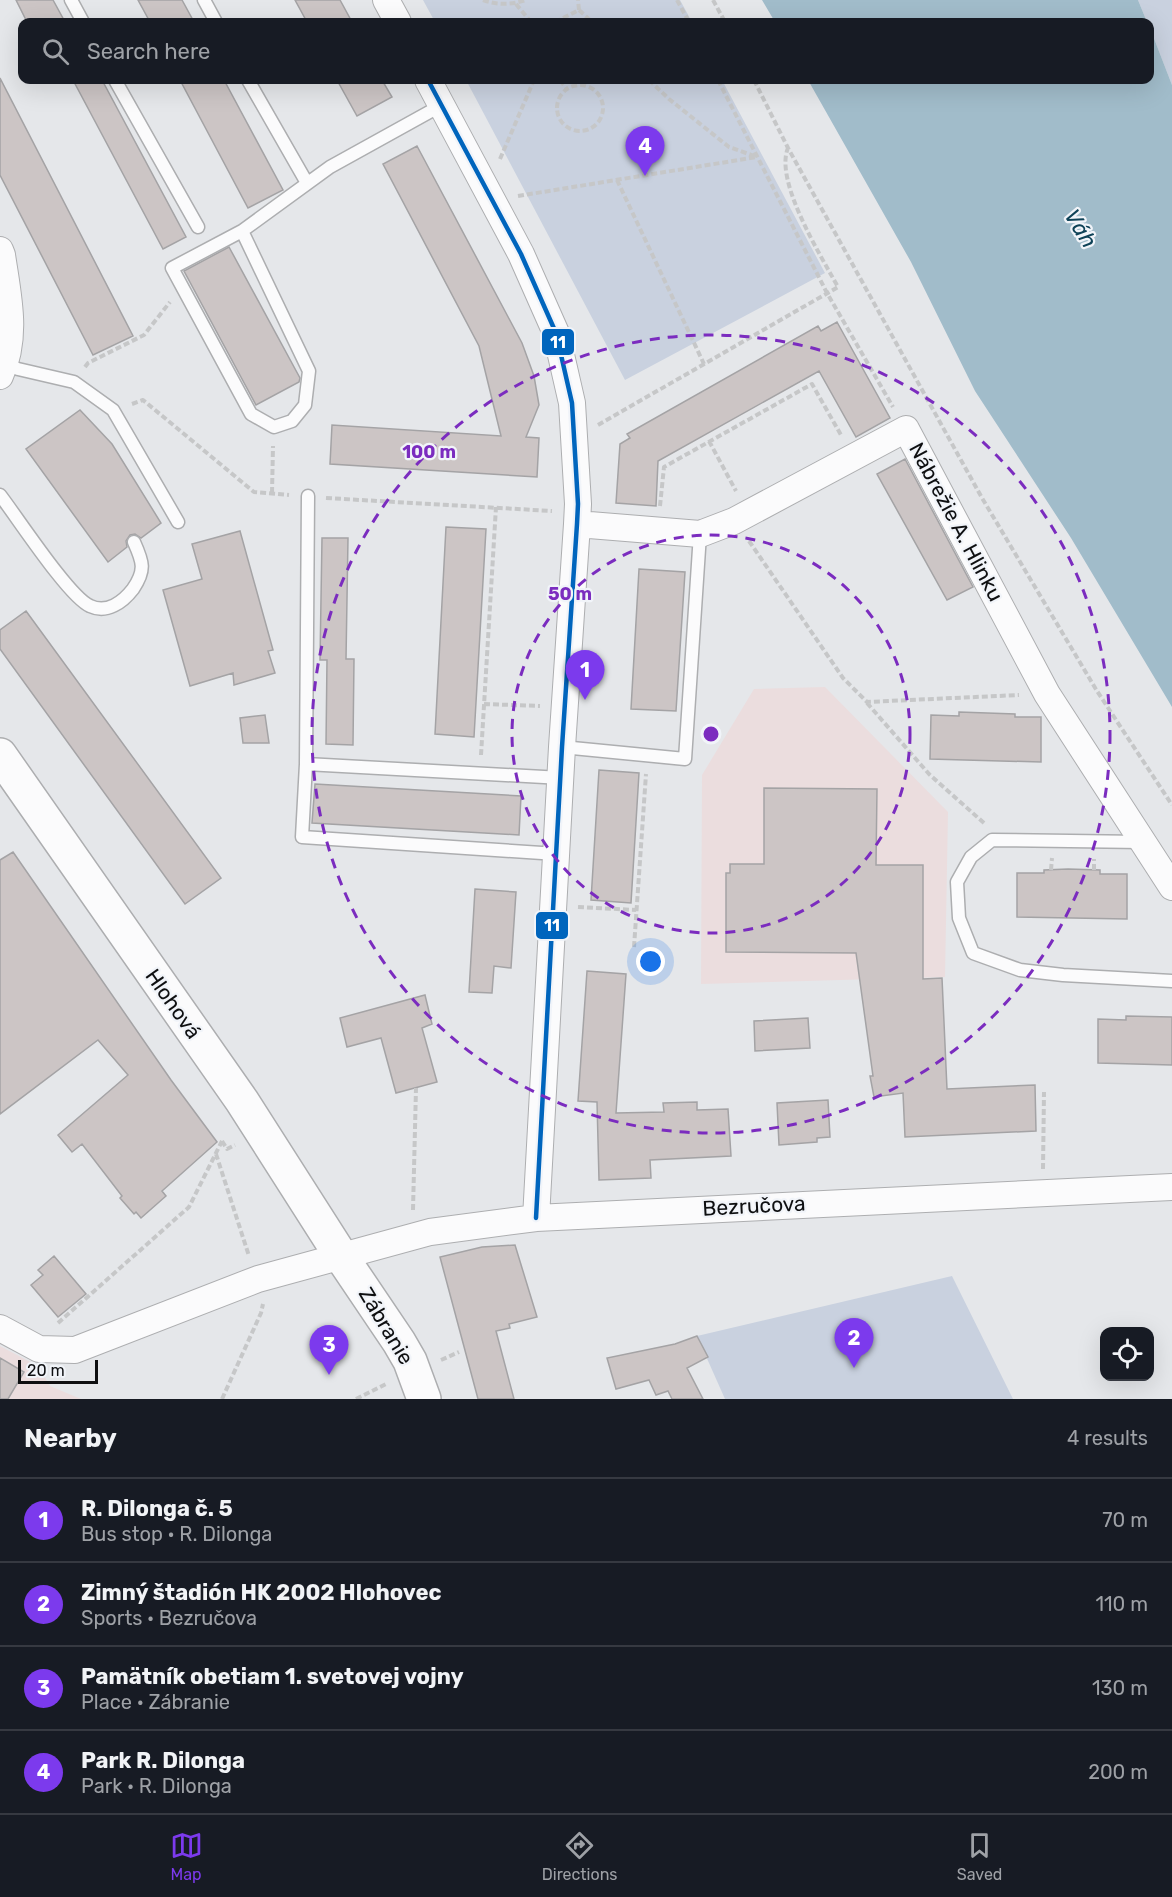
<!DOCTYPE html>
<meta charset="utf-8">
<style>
body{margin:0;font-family:Rubik,sans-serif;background:#242831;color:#f1f3f6}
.controls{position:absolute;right:18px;bottom:18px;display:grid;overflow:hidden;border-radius:12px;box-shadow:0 6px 24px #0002}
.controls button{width:54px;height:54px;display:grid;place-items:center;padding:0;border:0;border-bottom:2px solid #363941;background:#171b24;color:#f1f3f6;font:30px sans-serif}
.scale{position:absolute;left:18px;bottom:15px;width:80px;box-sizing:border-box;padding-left:6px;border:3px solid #0e0f11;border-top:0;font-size:16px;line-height:21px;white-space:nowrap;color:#0e0f11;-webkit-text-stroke:4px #f1f4f9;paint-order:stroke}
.you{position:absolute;left:651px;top:962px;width:21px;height:21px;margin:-15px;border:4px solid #fff;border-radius:50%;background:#1a73e8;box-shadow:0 0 0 9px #1a73e833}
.badge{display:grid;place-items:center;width:39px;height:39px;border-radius:50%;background:#7c3aed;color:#fff;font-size:20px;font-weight:700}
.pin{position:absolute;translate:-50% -50px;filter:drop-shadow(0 2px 3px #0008)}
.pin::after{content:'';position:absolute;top:32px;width:21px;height:18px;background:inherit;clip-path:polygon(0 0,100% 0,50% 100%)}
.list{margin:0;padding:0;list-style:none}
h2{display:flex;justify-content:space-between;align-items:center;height:78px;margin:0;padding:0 24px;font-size:26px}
h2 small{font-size:20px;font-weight:400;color:#9ea1a6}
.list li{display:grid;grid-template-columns:39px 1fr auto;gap:18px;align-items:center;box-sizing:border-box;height:84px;padding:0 24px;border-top:2px solid #363941}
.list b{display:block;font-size:22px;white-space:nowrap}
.list p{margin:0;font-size:20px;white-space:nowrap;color:#9ea1a6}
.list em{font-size:20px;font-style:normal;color:#9ea1a6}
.icon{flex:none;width:33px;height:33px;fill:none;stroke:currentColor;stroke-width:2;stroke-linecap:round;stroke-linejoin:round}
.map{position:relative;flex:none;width:1172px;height:1399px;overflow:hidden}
.search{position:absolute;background:#171b24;box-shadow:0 6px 24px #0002;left:18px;right:18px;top:18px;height:66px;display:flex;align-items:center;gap:15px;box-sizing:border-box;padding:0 21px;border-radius:12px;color:#9ea1a6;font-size:22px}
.sheet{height:414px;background:#171b24}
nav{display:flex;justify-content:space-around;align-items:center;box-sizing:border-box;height:84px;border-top:2px solid #363941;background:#171b24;font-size:16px;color:#9ea1a6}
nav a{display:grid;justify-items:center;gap:3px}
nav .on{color:#7c3aed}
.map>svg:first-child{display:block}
.education{fill:#ebddde}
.green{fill:#c9d1df}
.water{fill:#a1bcca}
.building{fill:#ccc5c5;stroke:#a4a3a5;stroke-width:1.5}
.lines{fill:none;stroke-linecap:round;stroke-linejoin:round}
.lane-casing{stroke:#adaeb0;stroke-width:15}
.street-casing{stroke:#adaeb0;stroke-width:28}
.secondary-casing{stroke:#adaeb0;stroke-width:36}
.path{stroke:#c6c7c8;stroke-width:4;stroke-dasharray:6 3;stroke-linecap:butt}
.lane{stroke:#fbfbfc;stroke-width:12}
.street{stroke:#fbfbfc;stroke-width:26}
.secondary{stroke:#fbfbfc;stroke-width:33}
.bus-1-casing{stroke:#f1f4f9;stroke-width:9}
.bus-1{stroke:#0065bd;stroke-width:4.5}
.ring{fill:none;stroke:#7b2cbf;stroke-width:3;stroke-dasharray:10 8}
.labels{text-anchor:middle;stroke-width:4.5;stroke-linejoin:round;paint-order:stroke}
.street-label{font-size:21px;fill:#0e0f11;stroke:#f1f4f9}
.water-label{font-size:22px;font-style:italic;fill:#0e4257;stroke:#f1f4f9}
.centre{fill:#7b2cbf;stroke:#f1f4f9;stroke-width:3}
.ring-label{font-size:18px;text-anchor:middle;font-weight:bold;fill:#7b2cbf;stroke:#f1f4f9;stroke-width:4.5;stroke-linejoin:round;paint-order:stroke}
.line-badge{stroke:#f1f4f9;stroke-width:2}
.badge-label{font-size:16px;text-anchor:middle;font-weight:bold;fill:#fff}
</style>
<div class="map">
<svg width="1172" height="1399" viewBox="0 0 1172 1399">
<rect width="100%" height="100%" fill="#e5e7ea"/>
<path class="education" d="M 825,687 L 948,812 L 945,977 L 701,984 L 702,775 L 754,689 Z
M 0,1346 L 38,1366 L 50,1386 L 81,1399 L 0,1399 Z"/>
<path class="green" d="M 423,0 L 680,0 L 692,22 L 435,22 Z
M 1138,0 L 1172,0 L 1172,85 L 1150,28 L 1150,22 L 1147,22 Z
M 466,80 L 722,80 L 825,273 L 625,380 Z
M 952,1276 L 1013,1399 L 725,1399 L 697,1336 Z"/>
<path class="water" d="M 762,0 L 1138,0 L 1147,22 L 775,22 Z
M 1150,28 L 1172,85 L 1172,707 L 1071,538 L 975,391 L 911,262 L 808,80 L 1150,80 Z"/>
<path class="building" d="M 16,0 L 53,0 L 65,22 L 27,22 Z
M 138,0 L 182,0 L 194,22 L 150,22 Z
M 295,0 L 340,0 L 352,22 L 307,22 Z
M 0,78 L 133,336 L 93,355 L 0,175 Z
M 73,80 L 102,80 L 186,237 L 163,249 Z
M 180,80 L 224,80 L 283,190 L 248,208 Z
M 337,80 L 382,80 L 392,97 L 357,116 Z
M 417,146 L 522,343 L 534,376 L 539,405 L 526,437 L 539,438 L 537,477 L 330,464 L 332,425 L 501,436 L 479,346 L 383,164 Z
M 229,247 L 300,378 L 299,382 L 256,405 L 184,271 Z
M 837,322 L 890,418 L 856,437 L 819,371 L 658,461 L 656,506 L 616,503 L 620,444 L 630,438 L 627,434 L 818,326 L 821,331 Z
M 80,410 L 112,444 L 161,523 L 141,538 L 135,534 L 130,535 L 126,541 L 127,547 L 108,562 L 26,449 Z
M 905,459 L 973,587 L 947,600 L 877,474 Z
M 446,527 L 486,529 L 474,737 L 435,734 Z
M 240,531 L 273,650 L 268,651 L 275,673 L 234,685 L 233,673 L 190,686 L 163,590 L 202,579 L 192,544 Z
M 322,538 L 348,538 L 346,659 L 354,659 L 353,745 L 326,744 L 327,660 L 320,660 Z
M 639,569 L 685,572 L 676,711 L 631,709 Z
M 26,611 L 221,878 L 185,904 L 0,649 L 0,630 Z
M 959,712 L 1015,714 L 1015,717 L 1041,717 L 1041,762 L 930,759 L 931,715 L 959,716 Z
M 265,715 L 269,743 L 243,743 L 240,718 Z
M 599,770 L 639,773 L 631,903 L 591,900 Z
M 315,784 L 521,796 L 519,835 L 312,823 Z
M 764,788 L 877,789 L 876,865 L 923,865 L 923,979 L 942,978 L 947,1089 L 1035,1085 L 1036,1131 L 905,1137 L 903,1093 L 874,1097 L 870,1076 L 873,1076 L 856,953 L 726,952 L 726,873 L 730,873 L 730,864 L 764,864 Z
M 13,852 L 171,1080 L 217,1142 L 162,1191 L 166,1196 L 141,1218 L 136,1212 L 134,1214 L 120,1198 L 122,1196 L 82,1144 L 72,1152 L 58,1135 L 128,1075 L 98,1040 L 0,1114 L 0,860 Z
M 1068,869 L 1100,870 L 1100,874 L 1127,874 L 1127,919 L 1017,917 L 1017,873 L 1044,873 L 1044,870 Z
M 475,889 L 516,892 L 511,968 L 494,966 L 492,993 L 469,992 Z
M 587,971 L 626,974 L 616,1113 L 664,1112 L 663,1103 L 697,1102 L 697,1110 L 728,1109 L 731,1156 L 650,1160 L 651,1178 L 599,1180 L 597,1102 L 578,1101 Z
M 425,995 L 432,1024 L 422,1028 L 437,1082 L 396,1093 L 381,1038 L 347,1047 L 340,1018 Z
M 1126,1016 L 1172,1017 L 1172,1065 L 1098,1063 L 1098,1019 L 1126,1020 Z
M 808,1018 L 810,1048 L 755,1051 L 754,1021 Z
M 828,1100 L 830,1137 L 817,1138 L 817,1142 L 779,1145 L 777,1103 Z
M 515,1245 L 537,1317 L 509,1324 L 510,1328 L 496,1331 L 514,1399 L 478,1399 L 440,1257 L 482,1247 Z
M 54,1256 L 86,1294 L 58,1317 L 31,1285 L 43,1275 L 38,1270 Z
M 697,1336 L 708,1357 L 687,1368 L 703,1399 L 672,1399 L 668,1391 L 656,1395 L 649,1380 L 616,1389 L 607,1358 L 675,1344 Z
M 0,1358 L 24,1372 L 8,1399 L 0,1399 Z"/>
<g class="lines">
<defs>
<path id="lane" d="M 71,0 L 83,22
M 204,0 L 216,22
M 115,80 L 198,227
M 248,80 L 307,183
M 242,231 L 172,268 L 251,414 L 274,427 L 292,421 L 305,405 L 309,371 L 242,231 L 330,167 L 442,105
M 5,364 L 18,369 L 74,382 L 113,410 L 178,522
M 0,495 C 17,517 69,597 90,606 C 107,614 123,602 133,589 C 146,570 143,562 134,542
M 308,496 L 306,764 L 562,778
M 562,747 L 685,759 L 700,534
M 306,764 L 302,837 L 557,854
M 1142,842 L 992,840 L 971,857 L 957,882 L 959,918 L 973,953 L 1020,970 L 1063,975 L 1172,981"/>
<path id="street" d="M 386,0 L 398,22
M 428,80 L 521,254 L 556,333 L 572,403 L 578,504 L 577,524 L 562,747 L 536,1218
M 0,250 L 2,255 C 8,296 18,336 0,376
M 577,524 L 700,534 L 734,521 L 906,429 L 1047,694 L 1172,887
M 0,1328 L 39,1349 L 75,1350 L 258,1279 L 430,1232 L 536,1218 L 1172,1187"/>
<path id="secondary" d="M 0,755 L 242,1101 L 341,1256 L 399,1342 L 410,1361 L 424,1399"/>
</defs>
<use href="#lane" class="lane-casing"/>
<use href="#street" class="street-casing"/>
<use href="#secondary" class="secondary-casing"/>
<path class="path" d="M 483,0 C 497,5 511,5 526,0
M 677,0 L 689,22
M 713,0 L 725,22
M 516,4 L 531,22
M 579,10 L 592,22
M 555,22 L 579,10 L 578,0
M 560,80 L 567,89
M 649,80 L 669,99 L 729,147 L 757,157
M 718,80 L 827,293 L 893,407
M 754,80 L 788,148 L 982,498 L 1097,691 L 1172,805
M557 108a23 23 0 1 1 46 0a23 23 0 1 1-46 0Z
M 500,159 L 534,80
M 617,180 L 704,364
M 518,196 L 757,157
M 85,367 L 88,363 L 144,335 L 170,302
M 132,404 L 143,400 L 254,492 L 289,495
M 598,425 L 838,287 C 821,256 774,181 788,148
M 709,441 L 736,491
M 272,493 L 273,446
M 326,498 L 552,511
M 660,506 L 664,467 L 812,384 L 841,435
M 749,541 L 843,678 L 867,702 L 1019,695
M 867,703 L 929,774 L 985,824
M 484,704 L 540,706
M 481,755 L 496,507
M 1051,870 L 1052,858
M 1094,870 L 1094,859
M 578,907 L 636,910
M 634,947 L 646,774
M 222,1141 L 227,1149 L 235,1145
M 216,1154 L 249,1256
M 1043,1169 L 1044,1092
M 413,1210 L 416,1088
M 58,1323 L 189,1207 L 222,1141
M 441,1360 L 459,1352
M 222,1399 L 261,1313 L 263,1304
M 356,1399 L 388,1383"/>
<use href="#lane" class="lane"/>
<use href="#street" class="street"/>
<use href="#secondary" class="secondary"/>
<defs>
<path id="bus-1" d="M 428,80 L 521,254 L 556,333 L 572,403 L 578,504 L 577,524 L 562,747 L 536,1218"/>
</defs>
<use href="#bus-1" class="bus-1-casing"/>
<use href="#bus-1" class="bus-1"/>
</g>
<g class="ring">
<circle cx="711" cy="734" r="199"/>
<circle cx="711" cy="734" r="399"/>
</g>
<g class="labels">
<g class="street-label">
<text transform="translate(956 522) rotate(62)" y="7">Nábrežie A. Hlinku</text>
<text transform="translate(173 1004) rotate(55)" y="7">Hlohová</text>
<text transform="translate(754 1206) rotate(-3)" y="7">Bezručova</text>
<text transform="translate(386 1326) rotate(59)" y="7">Zábranie</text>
</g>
<g class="water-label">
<text transform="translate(1081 228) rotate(58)" y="8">Váh</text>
</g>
</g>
<circle cx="711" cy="734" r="9" class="centre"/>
<g class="ring-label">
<text x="429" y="458">100 m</text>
<text x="570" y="600">50 m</text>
</g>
<g class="line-badge">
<rect x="541" y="328" width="34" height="28" rx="6" fill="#0065bd"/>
<rect x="535" y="911" width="34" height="29" rx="6" fill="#0065bd"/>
</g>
<g class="badge-label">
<text x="558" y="348">11</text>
<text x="552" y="931">11</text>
</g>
</svg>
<div class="controls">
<button><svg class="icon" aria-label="locate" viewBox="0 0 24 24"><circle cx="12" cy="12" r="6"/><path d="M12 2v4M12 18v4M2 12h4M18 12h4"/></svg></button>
</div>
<div class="scale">20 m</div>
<div class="you"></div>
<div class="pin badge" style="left:585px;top:700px">1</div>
<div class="pin badge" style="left:854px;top:1368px">2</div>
<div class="pin badge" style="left:329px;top:1375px">3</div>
<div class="pin badge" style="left:645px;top:176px">4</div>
<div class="search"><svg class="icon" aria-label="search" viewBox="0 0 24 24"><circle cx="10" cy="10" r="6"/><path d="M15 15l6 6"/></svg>Search here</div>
</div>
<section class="sheet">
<h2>Nearby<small>4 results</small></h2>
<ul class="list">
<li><span class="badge">1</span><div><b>R. Dilonga č. 5</b><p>Bus stop · R. Dilonga</p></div><em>70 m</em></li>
<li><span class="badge">2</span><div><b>Zimný štadión HK 2002 Hlohovec</b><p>Sports · Bezručova</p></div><em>110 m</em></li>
<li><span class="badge">3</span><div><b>Pamätník obetiam 1. svetovej vojny</b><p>Place · Zábranie</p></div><em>130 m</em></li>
<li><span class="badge">4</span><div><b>Park R. Dilonga</b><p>Park · R. Dilonga</p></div><em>200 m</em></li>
</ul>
</section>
<nav>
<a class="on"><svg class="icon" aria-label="map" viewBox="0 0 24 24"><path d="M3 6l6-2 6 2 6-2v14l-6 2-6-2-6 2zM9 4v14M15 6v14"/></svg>Map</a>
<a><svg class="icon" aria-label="directions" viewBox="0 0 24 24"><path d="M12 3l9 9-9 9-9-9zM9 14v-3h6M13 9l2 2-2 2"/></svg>Directions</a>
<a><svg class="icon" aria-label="saved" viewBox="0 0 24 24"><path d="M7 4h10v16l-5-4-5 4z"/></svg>Saved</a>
</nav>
